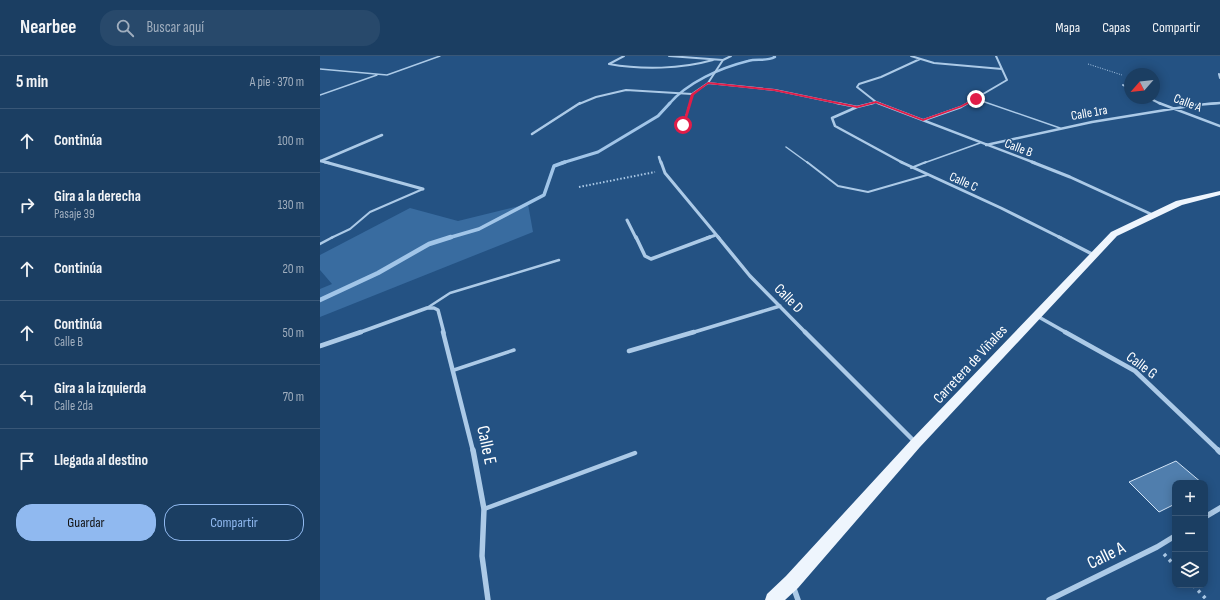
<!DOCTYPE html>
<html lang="es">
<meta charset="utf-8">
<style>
body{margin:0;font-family:"Sofia Sans Condensed",sans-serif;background:#28496b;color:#f1f3f6}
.controls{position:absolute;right:12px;bottom:12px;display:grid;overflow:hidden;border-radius:8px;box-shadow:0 2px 10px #0003}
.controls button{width:36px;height:36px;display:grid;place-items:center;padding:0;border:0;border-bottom:1px solid #395777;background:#1b3e62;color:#f1f3f6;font:20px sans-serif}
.compass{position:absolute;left:804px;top:12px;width:36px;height:36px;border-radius:50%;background:#1b3e62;box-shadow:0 2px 10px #0003;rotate:242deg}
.stop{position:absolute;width:12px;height:12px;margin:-9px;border:3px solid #e11d48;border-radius:50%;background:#fff}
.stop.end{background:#e11d48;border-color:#fff;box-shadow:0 1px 4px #0008}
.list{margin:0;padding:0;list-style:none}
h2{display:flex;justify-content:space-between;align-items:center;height:52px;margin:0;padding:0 16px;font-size:17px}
h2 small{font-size:13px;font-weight:400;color:#a0aebe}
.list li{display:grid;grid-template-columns:26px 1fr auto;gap:12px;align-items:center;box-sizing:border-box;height:64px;padding:0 16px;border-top:1px solid #395777}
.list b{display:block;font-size:15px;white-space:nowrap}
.list p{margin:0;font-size:13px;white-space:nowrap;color:#a0aebe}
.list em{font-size:13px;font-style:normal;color:#a0aebe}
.actions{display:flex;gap:8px;padding:12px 16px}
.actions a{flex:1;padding:9px 0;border:1px solid #90b9f0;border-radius:16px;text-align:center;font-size:14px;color:#90b9f0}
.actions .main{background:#90b9f0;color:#111}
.icon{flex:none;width:22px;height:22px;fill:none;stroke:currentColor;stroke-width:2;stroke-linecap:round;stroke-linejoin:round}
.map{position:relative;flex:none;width:900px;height:544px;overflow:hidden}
header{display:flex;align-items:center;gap:24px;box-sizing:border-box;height:56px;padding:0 20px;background:#1b3e62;border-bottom:1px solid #395777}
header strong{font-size:19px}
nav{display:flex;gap:22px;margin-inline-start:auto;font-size:14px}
.search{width:280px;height:36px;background:#28496b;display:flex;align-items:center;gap:10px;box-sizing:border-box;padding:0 14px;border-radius:16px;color:#a0aebe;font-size:15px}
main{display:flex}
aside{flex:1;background:#1b3e62}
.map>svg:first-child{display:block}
.green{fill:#396ca0}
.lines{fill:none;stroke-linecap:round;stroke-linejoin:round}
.stream-far3{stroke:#a1c5e8;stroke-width:2.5}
.stream-far2{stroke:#a1c5e8;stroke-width:3}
.stream-far1{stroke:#a1c5e8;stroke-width:3.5}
.stream{stroke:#a1c5e8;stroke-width:4.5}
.building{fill:#507ead;stroke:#d0e3f6}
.path-far3{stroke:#accae7;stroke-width:1;stroke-dasharray:1 1.5;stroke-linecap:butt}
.path-far2{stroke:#accae7;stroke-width:1.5;stroke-dasharray:1 1.5;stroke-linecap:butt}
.path-far1{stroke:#accae7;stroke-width:2;stroke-dasharray:1.5 2;stroke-linecap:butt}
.path{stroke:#accae7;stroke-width:3.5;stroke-dasharray:3 4.5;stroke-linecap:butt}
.lane-far4{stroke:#accae7;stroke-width:1.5}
.lane-far3{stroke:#accae7;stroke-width:2}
.lane-far2{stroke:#accae7;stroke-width:2.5}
.lane-far1{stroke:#accae7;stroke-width:3.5}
.lane{stroke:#accae7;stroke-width:4.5}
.street-far5{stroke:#accae7;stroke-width:2}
.street-far4{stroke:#accae7;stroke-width:2.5}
.street-far3{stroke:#accae7;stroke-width:3}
.street-far2{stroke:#accae7;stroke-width:3.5}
.street-far1{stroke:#accae7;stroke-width:4.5}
.street{stroke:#accae7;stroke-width:5.5}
.primary{fill:#eef5fd;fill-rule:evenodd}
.route{fill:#e11d48}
.labels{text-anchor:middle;stroke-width:3;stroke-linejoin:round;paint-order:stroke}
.far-street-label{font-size:13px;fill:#fff;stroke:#245283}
.street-label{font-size:15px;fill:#fff;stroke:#245283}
.near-street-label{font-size:18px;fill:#fff;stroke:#245283}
</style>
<header>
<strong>Nearbee</strong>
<div class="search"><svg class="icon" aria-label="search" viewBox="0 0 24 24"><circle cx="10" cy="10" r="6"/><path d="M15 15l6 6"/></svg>Buscar aquí</div>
<nav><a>Mapa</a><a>Capas</a><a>Compartir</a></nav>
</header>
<main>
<aside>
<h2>5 min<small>A pie · 370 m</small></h2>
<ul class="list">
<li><svg class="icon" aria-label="ahead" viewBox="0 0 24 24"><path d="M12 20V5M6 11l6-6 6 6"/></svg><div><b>Continúa</b></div><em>100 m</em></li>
<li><svg class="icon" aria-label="right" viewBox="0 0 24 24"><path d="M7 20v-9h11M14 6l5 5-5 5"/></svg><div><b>Gira a la derecha</b><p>Pasaje 39</p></div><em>130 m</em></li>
<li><svg class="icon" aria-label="ahead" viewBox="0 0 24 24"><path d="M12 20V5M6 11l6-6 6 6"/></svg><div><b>Continúa</b></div><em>20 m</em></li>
<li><svg class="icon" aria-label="ahead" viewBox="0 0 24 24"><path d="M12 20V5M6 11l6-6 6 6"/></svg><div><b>Continúa</b><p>Calle B</p></div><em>50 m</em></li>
<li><svg class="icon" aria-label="left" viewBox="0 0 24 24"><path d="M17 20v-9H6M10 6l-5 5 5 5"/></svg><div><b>Gira a la izquierda</b><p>Calle 2da</p></div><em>70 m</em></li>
<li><svg class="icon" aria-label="arrive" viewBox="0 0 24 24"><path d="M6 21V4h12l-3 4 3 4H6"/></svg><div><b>Llegada al destino</b></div></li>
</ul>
<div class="actions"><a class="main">Guardar</a><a>Compartir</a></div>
</aside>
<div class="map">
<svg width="900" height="544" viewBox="0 0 900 544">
<rect width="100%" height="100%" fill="#245283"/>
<path class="green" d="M 208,148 L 213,176 L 0,261 L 0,233 L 12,228 L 0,214 L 0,199 L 90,152 L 138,165 Z"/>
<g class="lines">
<path class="stream-far3" d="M 349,48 C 368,26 400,12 428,5 C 437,2 446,6 455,1 L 454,0"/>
<path class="stream-far2" d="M 242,107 L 278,96 L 338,60 L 350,47"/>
<path class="stream-far1" d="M 128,182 L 159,173 L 224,139 L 234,110 L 245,106"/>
<path class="stream" d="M 0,244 L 58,217 L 109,188 L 131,181"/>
</g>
<path class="building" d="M 856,405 L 882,427 L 855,427 L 855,448 L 839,456 L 809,426 Z"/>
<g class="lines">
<path class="path-far3" d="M 768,8 L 802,19"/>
<path class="path-far2" d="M 363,69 L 370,47"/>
<path class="path-far1" d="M 259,131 L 335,116"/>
<path class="path" d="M 844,498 L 855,510
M 873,529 L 887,544"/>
<path class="lane-far4" d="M 0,13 L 67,19 L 120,0
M 0,39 L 57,19
M 656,43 L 740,72
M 466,91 L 488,107
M 604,107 L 660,87"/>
<path class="lane-far3" d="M 487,106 L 518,130 L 548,136 L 607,119
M 591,112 L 606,106
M 11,182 L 30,173 L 50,156 L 103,133"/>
<path class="lane-far2" d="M 0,188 L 13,181
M 107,252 L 130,237 L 239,204"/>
<path class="lane-far1" d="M 134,314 L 194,294"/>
<path class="lane" d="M 164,453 L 315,397"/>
<path class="street-far5" d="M 349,0 L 403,4 L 411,0
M 591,0 L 614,7 L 682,13
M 289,8 C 322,14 361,13 393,4
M 289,8 L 304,0
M 899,18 L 900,22
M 388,27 L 455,34 L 522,48
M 803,29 L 810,33
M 829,42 L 841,48
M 259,48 L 276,41 L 306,34 L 372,38 L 388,27 L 403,4
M 549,48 L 556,46
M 561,48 L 556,46 L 537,31 L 539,28 L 561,21 L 600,3
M 646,48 L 687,24 L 676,0
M 885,48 L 900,47"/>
<path class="street-far4" d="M 517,47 L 537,51
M 553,47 L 537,51 L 512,62 L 515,70 L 583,107
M 558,47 L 715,107
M 839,47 L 900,70
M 604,64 L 641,51 L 648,47
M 212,78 L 260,47
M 666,89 L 772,66 L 876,49 L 900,47
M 339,101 L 341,107
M 0,105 L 9,107
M 1,105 L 62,79"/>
<path class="street-far3" d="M 5,106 L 103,133
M 341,106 L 345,117 L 399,182
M 581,106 L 681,152 L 741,182
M 712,106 L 750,121 L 833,159
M 307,164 L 316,182
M 387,182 L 396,179"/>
<path class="street-far2" d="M 316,181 L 325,200 L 331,203 L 390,181
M 398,181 L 430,220 L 486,277
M 739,181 L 774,199
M 717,260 L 747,277
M 38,277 L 107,252 L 114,252 L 118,254 L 124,277
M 371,277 L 460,250"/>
<path class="street-far1" d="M 123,276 L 153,395
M 485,276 L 596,387
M 745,276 L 815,315 L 899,395
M 0,290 L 41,276
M 309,295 L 374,276"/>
<path class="street" d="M 153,394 L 164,453 L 162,500 L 168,544
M 898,394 L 900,396
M 885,461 L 900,452
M 473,530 L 478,544
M 729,544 L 837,491 L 855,480"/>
<path class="primary" d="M 900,135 L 900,139 L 862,149 L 797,180 L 600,391 L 478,532 L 465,544 L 445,544 L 447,538 L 466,520 L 592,383 L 791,176 L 856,145 Z"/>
</g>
<path class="route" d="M 388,26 L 454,33 L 537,50 L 556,45 L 603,63 L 640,50 L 655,42 L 658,43 L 642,51 L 603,65 L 556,47 L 537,52 L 454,35 L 388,28 L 374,39 L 365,69 L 362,70 L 371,38 Z"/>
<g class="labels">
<g class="far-street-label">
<text transform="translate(868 46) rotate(21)" y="5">Calle A</text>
<text transform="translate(769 56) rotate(-10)" y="5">Calle 1ra</text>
<text transform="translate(699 91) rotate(21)" y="5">Calle B</text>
<text transform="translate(644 125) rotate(24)" y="5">Calle C</text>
</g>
<g class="street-label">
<text transform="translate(469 242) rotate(45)" y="5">Calle D</text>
<text transform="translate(650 308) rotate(-47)" y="5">Carretera de Viñales</text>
<text transform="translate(822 309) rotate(37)" y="5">Calle G</text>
</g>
<g class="near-street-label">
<text transform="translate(167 389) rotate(78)" y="6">Calle E</text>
<text transform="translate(786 499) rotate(-26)" y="6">Calle A</text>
</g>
</g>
</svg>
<div class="controls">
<button>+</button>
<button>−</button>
<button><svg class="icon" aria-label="layers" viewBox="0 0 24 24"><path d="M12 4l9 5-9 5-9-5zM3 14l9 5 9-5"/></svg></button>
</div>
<svg class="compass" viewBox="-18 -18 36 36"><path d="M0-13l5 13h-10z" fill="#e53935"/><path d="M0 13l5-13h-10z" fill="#a0aebe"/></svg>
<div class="stop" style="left:363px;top:69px"></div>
<div class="stop end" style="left:656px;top:43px"></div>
</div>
</main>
